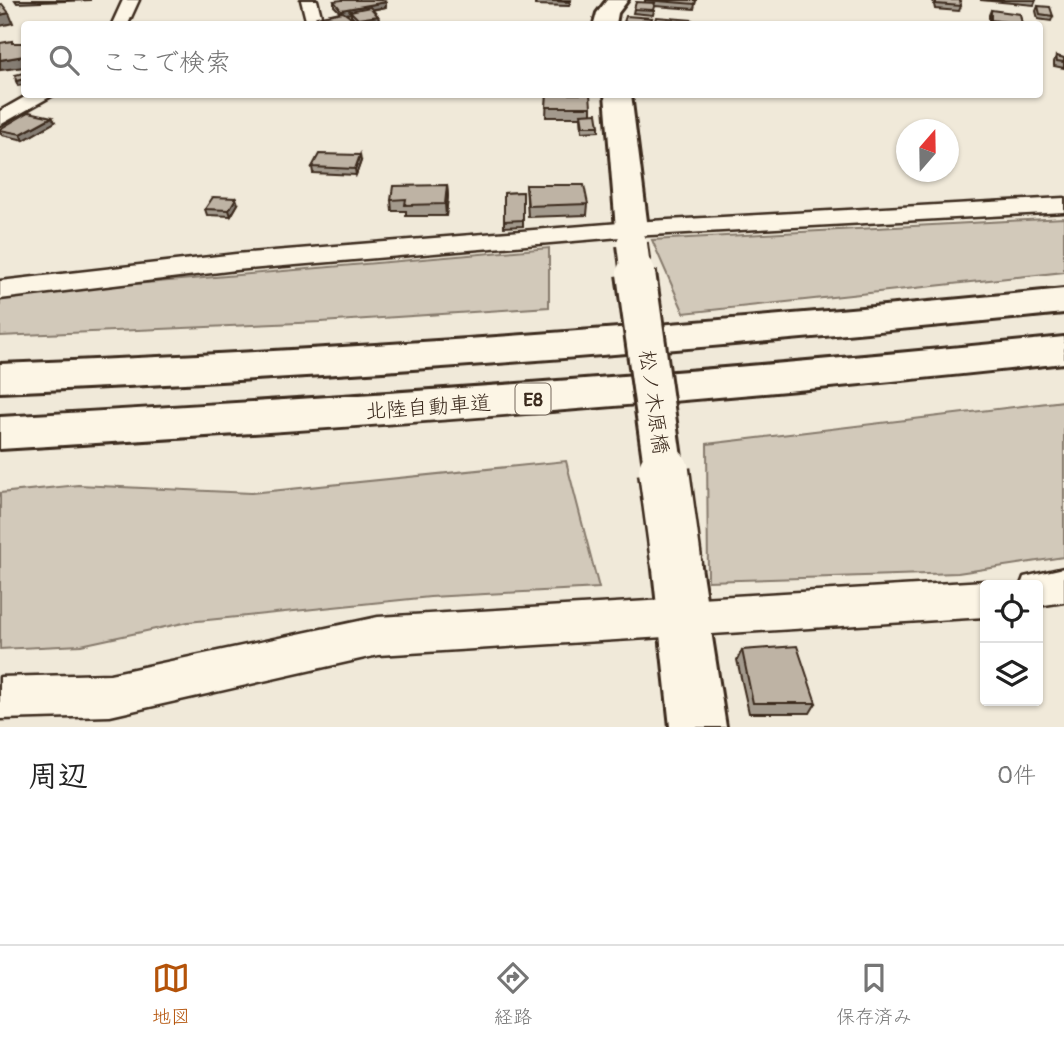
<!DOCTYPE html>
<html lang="ja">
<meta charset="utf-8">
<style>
body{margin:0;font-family:Pangolin,"Klee One",sans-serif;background:#f2f2f2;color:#222}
.controls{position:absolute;right:21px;bottom:21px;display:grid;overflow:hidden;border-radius:7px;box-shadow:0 2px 5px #0004}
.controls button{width:63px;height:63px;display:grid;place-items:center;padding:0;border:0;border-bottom:2px solid #e0e0e0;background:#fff;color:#222;font:35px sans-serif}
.compass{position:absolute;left:896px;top:119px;width:63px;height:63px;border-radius:50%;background:#fff;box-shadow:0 2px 5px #0004;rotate:20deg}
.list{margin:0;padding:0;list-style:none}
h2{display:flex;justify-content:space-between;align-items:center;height:91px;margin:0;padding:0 28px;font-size:30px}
h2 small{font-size:23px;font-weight:400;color:#767676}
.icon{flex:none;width:38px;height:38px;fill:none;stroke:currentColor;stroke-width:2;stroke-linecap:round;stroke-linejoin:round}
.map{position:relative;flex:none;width:1064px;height:727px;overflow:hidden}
.search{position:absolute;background:#fff;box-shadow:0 2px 5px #0004;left:21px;right:21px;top:21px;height:77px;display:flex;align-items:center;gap:18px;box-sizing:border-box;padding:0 24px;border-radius:7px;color:#767676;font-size:26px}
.sheet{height:217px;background:#fff}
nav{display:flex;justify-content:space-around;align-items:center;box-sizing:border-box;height:98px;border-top:2px solid #e0e0e0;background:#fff;font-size:19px;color:#767676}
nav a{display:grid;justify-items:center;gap:4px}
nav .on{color:#b45309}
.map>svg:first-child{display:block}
.green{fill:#d2c9ba;stroke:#867a6c;stroke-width:2}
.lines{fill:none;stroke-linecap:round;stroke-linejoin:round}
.street-casing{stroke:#3b2a1e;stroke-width:5}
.secondary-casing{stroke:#3b2a1e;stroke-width:6}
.highway-casing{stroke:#3b2a1e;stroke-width:6}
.street{fill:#fcf5e5;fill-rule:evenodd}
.secondary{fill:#fcf5e5;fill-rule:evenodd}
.highway{fill:#fcf5e5;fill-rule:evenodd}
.secondary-bridge-far2-casing{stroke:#3b2a1e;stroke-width:34;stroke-linecap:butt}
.secondary-bridge-far1-casing{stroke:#3b2a1e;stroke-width:44;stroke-linecap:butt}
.secondary-bridge-casing{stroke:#3b2a1e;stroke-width:55;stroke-linecap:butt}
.secondary-bridge-far2{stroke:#fcf5e5;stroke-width:30}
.secondary-bridge-far1{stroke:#fcf5e5;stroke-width:38}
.secondary-bridge{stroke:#fcf5e5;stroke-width:50}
.wall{fill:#a39a8d;stroke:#3b2a1e;stroke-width:2}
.shaded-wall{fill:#857d73;stroke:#3b2a1e;stroke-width:2}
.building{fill:#beb3a4;stroke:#3b2a1e;stroke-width:2}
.labels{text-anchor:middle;stroke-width:5;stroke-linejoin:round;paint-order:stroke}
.shield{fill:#fcf5e5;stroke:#75675a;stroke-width:2}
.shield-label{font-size:19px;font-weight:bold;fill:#3b2a1e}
.street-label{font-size:21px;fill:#3b2a1e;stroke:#fcf5e5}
</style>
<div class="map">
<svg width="1064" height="727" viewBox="0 0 1064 727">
<rect width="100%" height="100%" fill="#f0e9d9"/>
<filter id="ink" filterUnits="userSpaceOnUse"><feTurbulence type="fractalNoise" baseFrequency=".0143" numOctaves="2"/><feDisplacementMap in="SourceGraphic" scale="14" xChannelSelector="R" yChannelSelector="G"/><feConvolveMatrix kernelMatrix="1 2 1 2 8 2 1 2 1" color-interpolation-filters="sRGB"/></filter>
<g filter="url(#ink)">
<path class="green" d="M 1064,218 L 1064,272 L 684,313 L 652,240 Z
M 549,248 L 549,307 L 321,322 L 0,336 L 0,299 L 88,288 Z
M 1064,401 L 1064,557 L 958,573 L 708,581 L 707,444 Z
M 566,461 L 599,588 L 430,597 L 188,622 L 81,645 L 0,649 L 0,493 L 78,485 L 251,493 Z"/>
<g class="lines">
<defs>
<path id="street" d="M 123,0 L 139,0 L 128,24 L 112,24 Z
M 301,0 L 317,0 L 323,24 L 307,24 Z
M 30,94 L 55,94 L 0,125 L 0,111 Z
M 1064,198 L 1064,212 L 632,236 L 236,270 L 0,299 L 0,281 L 236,254 L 632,222 Z
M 1064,568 L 1064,602 L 1038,606 L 1038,585 L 1021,585 L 1024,577 Z
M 985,581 L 996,585 L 985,585 L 985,617 L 378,655 L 110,716 L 0,719 L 0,677 L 110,674 L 378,617 Z"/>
<path id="secondary" d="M 607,0 L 628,0 L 618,13 L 616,24 L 594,24 L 597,13 Z
M 605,94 L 631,94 L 648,229 L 643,236 L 632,239 L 621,236 L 616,229 Z
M 676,539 L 693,545 L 700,560 L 726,727 L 670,727 L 652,560 L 659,545 Z"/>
<path id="highway" d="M 1064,289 L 1064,313 C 710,349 356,377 0,392 L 0,364 C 356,350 710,324 1064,289 Z
M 1064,337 L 1064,363 C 710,402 355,428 0,449 L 0,417 C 355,397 710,373 1064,337 Z"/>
</defs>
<use href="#street" class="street-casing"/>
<use href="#secondary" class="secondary-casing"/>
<use href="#highway" class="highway-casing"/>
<use href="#street" class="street"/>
<use href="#secondary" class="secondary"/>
<use href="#highway" class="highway"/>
<defs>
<path id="secondary-bridge-far2" d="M 632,244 L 636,275"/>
<path id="secondary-bridge-far1" d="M 636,273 L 664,473"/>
<path id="secondary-bridge" d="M 664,471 L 676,560"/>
</defs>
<use href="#secondary-bridge-far2" class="secondary-bridge-far2-casing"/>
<use href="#secondary-bridge-far1" class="secondary-bridge-far1-casing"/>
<use href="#secondary-bridge" class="secondary-bridge-casing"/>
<use href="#secondary-bridge-far2" class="secondary-bridge-far2"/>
<use href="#secondary-bridge-far1" class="secondary-bridge-far1"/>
<use href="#secondary-bridge" class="secondary-bridge"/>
</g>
<path class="wall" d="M 15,0 L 91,0 L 17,3 Z
M 535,0 L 571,0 L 569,6 L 535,5 Z
M 645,0 L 696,0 L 694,9 L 655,6 L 653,15 L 633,13 L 634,9 L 645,2 Z
M 933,0 L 960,0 L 961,6 L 959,11 L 935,9 Z
M 980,0 L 1036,0 L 1034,5 Z
M 334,1 L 386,7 L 372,10 L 378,16 L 379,21 L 359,24 L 351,16 L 351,13 L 346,14 L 354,24 L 320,24 L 318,22 L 317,17 L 340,12 L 334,6 Z
M 1038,6 L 1053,16 L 1051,21 L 1038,19 L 1036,11 Z
M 991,10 L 1022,24 L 989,24 L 989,15 Z
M 652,18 L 651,24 L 624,24 L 624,22 Z
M 1056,56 L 1064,58 L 1064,68 L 1054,66 L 1054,62 Z
M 547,94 L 591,107 L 591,113 L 599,126 L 599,131 L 582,132 L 581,117 L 546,117 Z
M 52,117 L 55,122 L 24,140 L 2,135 L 0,132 L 0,129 Z
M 361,161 L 356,175 L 313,173 L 312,167 Z
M 447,185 L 448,196 L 446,216 L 406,216 L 406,211 L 392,211 L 391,200 Z
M 526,185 L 588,204 L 587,215 L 528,217 Z
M 523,192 L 523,226 L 504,227 L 504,193 Z
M 238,204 L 231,216 L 207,215 L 205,209 Z
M 742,650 L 816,703 L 810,713 L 749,713 L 737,660 Z"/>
<path class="shaded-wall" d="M 386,2 L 386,7 L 353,13 L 350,11 L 351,13 L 341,15 L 341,10 Z
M 9,13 L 13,23 L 0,26 L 0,15 Z
M 378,16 L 379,21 L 359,24 L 358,19 Z
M 354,20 L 354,24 L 334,24 Z
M 24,56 L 24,67 L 0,70 L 0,60 Z
M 24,79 L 24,85 L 18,86 L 16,81 Z
M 52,117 L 55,122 L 24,140 L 21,134 Z
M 360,155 L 361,161 L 356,175 L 355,169 Z
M 447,185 L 448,196 L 446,216 L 445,204 Z
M 236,198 L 238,204 L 231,216 L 229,210 Z"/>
<path class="building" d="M 342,0 L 384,0 L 386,2 L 341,10 L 334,1 Z
M 535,0 L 570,0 L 569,2 Z
M 645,0 L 696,0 L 695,4 Z
M 936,0 L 960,0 L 961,6 L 936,4 Z
M 636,2 L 655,3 L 653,10 L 634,9 Z
M 2,4 L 9,13 L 0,15 L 0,5 Z
M 1038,6 L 1050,7 L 1053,16 L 1040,14 Z
M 370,7 L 378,16 L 358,19 L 350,11 Z
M 991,10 L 1020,14 L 1022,24 L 991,20 Z
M 343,12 L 354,20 L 334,24 L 325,24 L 317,17 Z
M 626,16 L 652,18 L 650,24 L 624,22 Z
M 656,17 L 692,20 L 691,24 L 654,24 Z
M 12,41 L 12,43 L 24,43 L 24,56 L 0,60 L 0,43 Z
M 1056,56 L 1064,58 L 1064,62 L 1057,61 Z
M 24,73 L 24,79 L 16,81 L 15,75 Z
M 547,94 L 590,94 L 591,107 L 546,107 Z
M 29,112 L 52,117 L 21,134 L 0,130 L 0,129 Z
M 597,113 L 599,126 L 583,126 L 581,114 Z
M 319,154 L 360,155 L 355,169 L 312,167 Z
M 447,185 L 445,204 L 405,205 L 406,199 L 391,200 L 393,186 Z
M 526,185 L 584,185 L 588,204 L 528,206 Z
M 523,192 L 523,220 L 504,221 L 504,193 Z
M 213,197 L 236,198 L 229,210 L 205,209 Z
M 797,646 L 816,703 L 753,703 L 742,650 Z"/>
</g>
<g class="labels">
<rect class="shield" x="515.5" y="383.5" width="35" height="31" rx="5"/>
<g class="shield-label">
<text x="533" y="406">E8</text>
</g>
<g class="street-label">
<text transform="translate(654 402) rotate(82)" y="7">松ノ木原橋</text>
<text transform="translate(428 407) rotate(-4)" y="7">北陸自動車道</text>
</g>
</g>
</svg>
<div class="controls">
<button><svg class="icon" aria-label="locate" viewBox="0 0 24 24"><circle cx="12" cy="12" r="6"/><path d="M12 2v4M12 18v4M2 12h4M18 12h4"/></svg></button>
<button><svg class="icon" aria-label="layers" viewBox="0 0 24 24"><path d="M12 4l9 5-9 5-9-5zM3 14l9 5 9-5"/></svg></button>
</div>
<svg class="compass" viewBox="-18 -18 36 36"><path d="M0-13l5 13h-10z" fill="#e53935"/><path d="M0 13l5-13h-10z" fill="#767676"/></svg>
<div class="search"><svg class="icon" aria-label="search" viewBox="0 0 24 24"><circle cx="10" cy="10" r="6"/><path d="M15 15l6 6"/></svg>ここで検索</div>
</div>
<section class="sheet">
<h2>周辺<small>0件</small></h2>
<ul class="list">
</ul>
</section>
<nav>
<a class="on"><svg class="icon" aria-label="map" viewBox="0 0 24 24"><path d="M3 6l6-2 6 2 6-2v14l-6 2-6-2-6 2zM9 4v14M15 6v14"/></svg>地図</a>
<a><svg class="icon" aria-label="directions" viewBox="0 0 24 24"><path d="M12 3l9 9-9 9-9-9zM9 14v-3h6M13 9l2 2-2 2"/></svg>経路</a>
<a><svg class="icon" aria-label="saved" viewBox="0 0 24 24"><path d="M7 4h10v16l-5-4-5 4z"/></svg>保存済み</a>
</nav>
